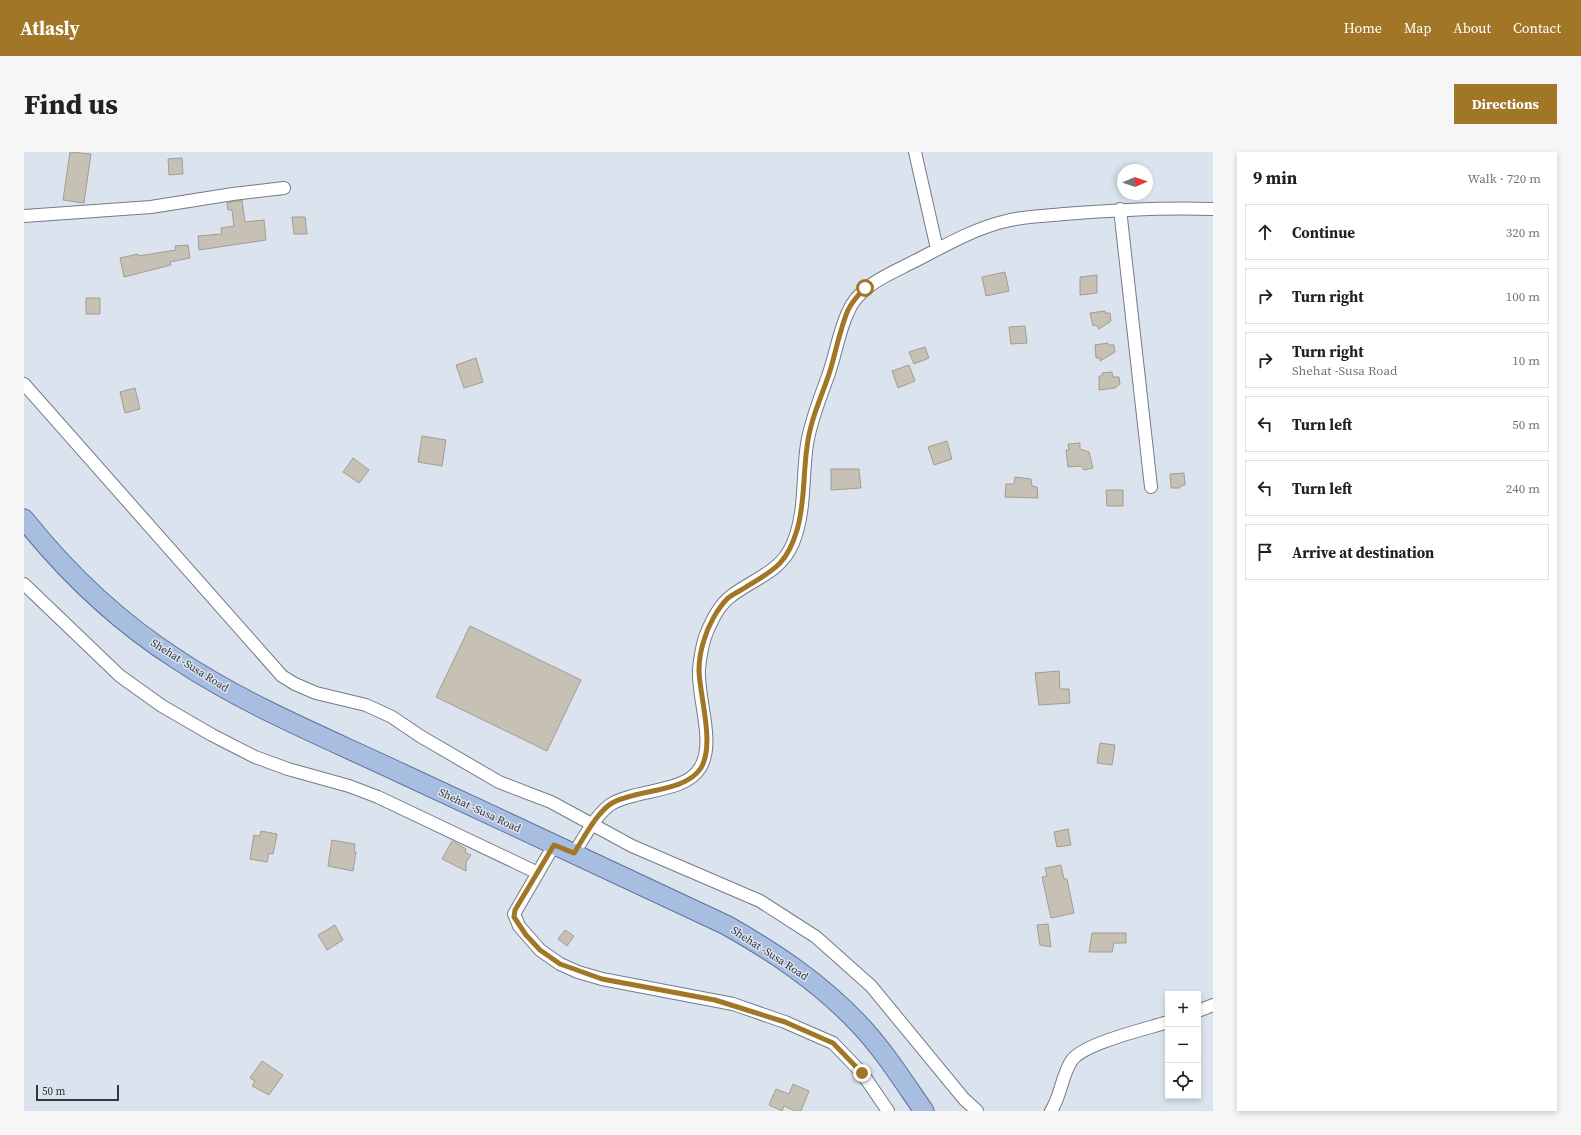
<!DOCTYPE html>
<meta charset="utf-8">
<style>
body{margin:0;font-family:"Source Serif 4",serif;background:#f6f6f6;color:#202124}
.controls{position:absolute;right:12px;bottom:12px;display:grid;overflow:hidden;border-radius:0px;box-shadow:0 2px 6px #0003}
.controls button{width:36px;height:36px;display:grid;place-items:center;padding:0;border:0;border-bottom:1px solid #e0e0e0;background:#fff;color:#202124;font:20px sans-serif}
.compass{position:absolute;left:1093px;top:12px;width:36px;height:36px;border-radius:50%;background:#fff;box-shadow:0 2px 6px #0003;rotate:88deg}
.scale{position:absolute;left:12px;bottom:10px;width:83px;box-sizing:border-box;padding-left:4px;border:2px solid #33363b;border-top:0;font-size:11px;line-height:14px;white-space:nowrap;color:#33363b;-webkit-text-stroke:3px #dbe3ee;paint-order:stroke}
.stop{position:absolute;width:12px;height:12px;margin:-9px;border:3px solid #a17626;border-radius:50%;background:#fff}
.stop.end{background:#a17626;border-color:#fff;box-shadow:0 1px 4px #0008}
.list{margin:0;padding:0;list-style:none}
h2{display:flex;justify-content:space-between;align-items:center;height:52px;margin:0;padding:0 16px;font-size:17px}
h2 small{font-size:13px;font-weight:400;color:#757577}
.list li{display:grid;grid-template-columns:26px 1fr auto;gap:12px;align-items:center;box-sizing:border-box;height:56px;margin:0 8px 8px;padding:0 8px;border:1px solid #e0e0e0;border-radius:0px}
.list b{display:block;font-size:15px;white-space:nowrap}
.list p{margin:0;font-size:13px;white-space:nowrap;color:#757577}
.list em{font-size:13px;font-style:normal;color:#757577}
.icon{flex:none;width:22px;height:22px;fill:none;stroke:currentColor;stroke-width:2;stroke-linecap:round;stroke-linejoin:round}
.map{position:relative;flex:none;width:1189px;height:959px;overflow:hidden;border-radius:0px}
header{display:flex;align-items:center;gap:24px;box-sizing:border-box;height:56px;padding:0 20px;background:#a17626;color:#fff}
header strong{font-size:19px}
nav{display:flex;gap:22px;margin-inline-start:auto;font-size:14px}
.intro{display:flex;align-items:center;justify-content:space-between;box-sizing:border-box;height:96px;padding:0 24px}
h1{margin:0;font-size:28px}
.button{padding:10px 18px;border-radius:0px;background:#a17626;color:#fff;font-size:14px;font-weight:700}
main{display:flex;gap:24px;padding:0 24px}
aside{flex:1;background:#fff;border-radius:0px;box-shadow:0 2px 6px #0003}
.map>svg:first-child{display:block}
.building{fill:#c7c0b4;stroke:#a39c91}
.lines{fill:none;stroke-linecap:round;stroke-linejoin:round}
.minor-casing{stroke:#747b85;stroke-width:14}
.primary-casing{stroke:#59729a;stroke-width:21}
.minor{stroke:#fff;stroke-width:12}
.primary{stroke:#a8bee1;stroke-width:19}
.route{stroke:#a17626;stroke-width:5}
.labels{text-anchor:middle;stroke-width:3;stroke-linejoin:round;paint-order:stroke}
.street-label{font-size:11px;fill:#33363b;stroke:#dbe3ee}
</style>
<header>
<strong>Atlasly</strong>
<nav><a>Home</a><a>Map</a><a>About</a><a>Contact</a></nav>
</header>
<div class="intro"><h1>Find us</h1><a class="button">Directions</a></div>
<main>
<div class="map">
<svg width="1189" height="959" viewBox="0 0 1189 959">
<rect width="100%" height="100%" fill="#dbe3ee"/>
<path class="building" d="M 46,0 L 67,2 L 60,51 L 39,48 Z
M 158,6 L 159,22 L 145,23 L 144,7 Z
M 218,48 L 221,70 L 240,68 L 242,88 L 175,98 L 174,84 L 198,82 L 197,76 L 210,74 L 208,58 L 204,58 L 203,51 Z
M 268,65 L 281,65 L 283,82 L 270,82 Z
M 164,93 L 166,106 L 146,110 L 147,113 L 100,125 L 96,106 L 114,102 L 114,104 L 152,98 L 151,94 Z
M 981,120 L 985,139 L 962,144 L 958,125 Z
M 1073,123 L 1073,141 L 1056,143 L 1056,125 Z
M 62,146 L 76,146 L 76,162 L 62,162 Z
M 1081,159 L 1081,161 L 1086,161 L 1087,169 L 1075,177 L 1072,173 L 1069,174 L 1066,161 Z
M 1001,174 L 1003,191 L 987,192 L 985,175 Z
M 1084,191 L 1084,193 L 1090,193 L 1091,200 L 1076,209 L 1076,206 L 1072,206 L 1071,193 Z
M 901,195 L 905,206 L 890,212 L 885,200 Z
M 452,206 L 459,230 L 440,236 L 432,213 Z
M 885,213 L 891,229 L 874,236 L 868,219 Z
M 1088,220 L 1089,225 L 1095,225 L 1096,232 L 1091,236 L 1075,238 L 1075,224 L 1078,224 L 1078,221 Z
M 111,236 L 116,257 L 101,261 L 96,240 Z
M 398,284 L 422,288 L 418,314 L 394,310 Z
M 923,289 L 928,307 L 910,313 L 904,295 Z
M 1056,291 L 1056,297 L 1065,300 L 1069,316 L 1060,318 L 1057,314 L 1044,315 L 1042,298 L 1045,298 L 1044,292 Z
M 329,306 L 345,318 L 335,331 L 319,320 Z
M 807,317 L 835,317 L 837,336 L 807,338 Z
M 1160,321 L 1161,333 L 1156,334 L 1156,336 L 1147,336 L 1146,322 Z
M 991,325 L 1007,327 L 1008,334 L 1013,335 L 1014,346 L 981,345 L 982,332 L 990,332 Z
M 1082,338 L 1099,338 L 1099,354 L 1083,354 Z
M 446,474 L 557,528 L 523,599 L 412,545 Z
M 1035,519 L 1036,537 L 1045,537 L 1046,551 L 1015,553 L 1011,521 Z
M 1076,591 L 1091,593 L 1088,613 L 1073,611 Z
M 1044,677 L 1047,693 L 1033,695 L 1030,680 Z
M 237,679 L 253,682 L 249,702 L 245,701 L 243,710 L 226,707 L 230,683 L 236,684 Z
M 308,688 L 331,692 L 330,700 L 332,700 L 329,719 L 304,714 Z
M 428,689 L 442,697 L 441,700 L 447,703 L 442,710 L 442,719 L 418,707 Z
M 1037,713 L 1040,727 L 1043,727 L 1050,761 L 1027,766 L 1018,725 L 1023,724 L 1021,716 Z
M 1024,772 L 1027,795 L 1016,793 L 1013,773 Z
M 311,773 L 319,788 L 303,798 L 294,783 Z
M 541,778 L 550,784 L 543,794 L 534,787 Z
M 1068,781 L 1102,781 L 1102,791 L 1090,791 L 1088,800 L 1065,800 Z
M 238,909 L 259,923 L 245,943 L 228,934 L 231,929 L 226,926 Z
M 769,932 L 785,939 L 777,959 L 771,959 L 760,954 L 758,959 L 745,953 L 752,937 L 765,942 Z"/>
<g class="lines">
<defs>
<path id="minor" d="M 891,0 L 913,97
M 1096,57 L 1127,335
M 0,64 L 127,55 L 209,42 L 260,36
M 0,232 L 258,524 L 271,532 L 292,541 L 342,553 L 368,565 L 396,584 L 475,630 L 527,650 L 608,694 L 736,749 L 792,785 L 847,834 L 940,947 L 953,959
M 0,432 L 96,524 L 138,554 L 188,583 L 231,605 L 264,617 L 325,634 L 354,645 L 514,721
M 530,693 L 490,762 L 495,774 L 516,798 L 536,812 L 554,820 L 578,827 L 709,852 L 761,870 L 809,891 L 838,921 L 864,959
M 550,701 C 560,686 573,660 589,651 C 613,637 661,641 676,616 C 692,591 673,546 675,517 C 676,507 678,495 681,485 C 686,472 694,454 706,445 C 728,427 757,421 769,391 C 782,360 778,324 783,292 C 787,267 797,244 805,221 C 812,201 815,179 824,160 C 834,135 863,123 885,112 C 917,96 948,77 982,69 C 1001,64 1021,64 1040,62 C 1090,58 1139,55 1189,57
M 1174,859 L 1189,853
M 1027,959 C 1037,944 1038,922 1048,908 C 1061,891 1122,877 1144,870"/>
<path id="primary" d="M 0,367 C 43,421 96,471 154,508 C 225,555 305,587 381,623 C 488,673 595,722 702,773 C 750,800 795,830 834,871 C 859,897 879,929 900,959"/>
</defs>
<use href="#minor" class="minor-casing"/>
<use href="#primary" class="primary-casing"/>
<use href="#minor" class="minor"/>
<use href="#primary" class="primary"/>
</g>
<g class="lines">
<path class="route" d="M 838,921 L 809,891 L 761,870 L 691,848 L 578,827 L 536,812 L 516,798 L 502,783 L 490,765 L 491,758 L 530,693 L 550,701 C 560,686 573,660 588,651 C 612,637 661,641 677,616 C 691,592 676,546 675,519 C 675,510 677,497 680,488 C 684,474 693,457 704,446 C 709,442 716,439 722,435 C 750,418 763,412 773,378 C 781,352 779,322 783,295 C 786,268 798,244 806,219 C 812,199 816,177 824,158 C 828,150 834,143 841,136"/>
</g>
<g class="labels">
<g class="street-label">
<text transform="translate(166 513) rotate(32)" y="4">Shehat -Susa Road</text>
<text transform="translate(456 658) rotate(25)" y="4">Shehat -Susa Road</text>
<text transform="translate(746 801) rotate(33)" y="4">Shehat -Susa Road</text>
</g>
</g>
</svg>
<div class="controls">
<button>+</button>
<button>−</button>
<button><svg class="icon" aria-label="locate" viewBox="0 0 24 24"><circle cx="12" cy="12" r="6"/><path d="M12 2v4M12 18v4M2 12h4M18 12h4"/></svg></button>
</div>
<svg class="compass" viewBox="-18 -18 36 36"><path d="M0-13l5 13h-10z" fill="#e53935"/><path d="M0 13l5-13h-10z" fill="#757577"/></svg>
<div class="scale">50 m</div>
<div class="stop" style="left:841px;top:136px"></div>
<div class="stop end" style="left:838px;top:921px"></div>
</div>
<aside>
<h2>9 min<small>Walk · 720 m</small></h2>
<ul class="list">
<li><svg class="icon" aria-label="ahead" viewBox="0 0 24 24"><path d="M12 20V5M6 11l6-6 6 6"/></svg><div><b>Continue</b></div><em>320 m</em></li>
<li><svg class="icon" aria-label="right" viewBox="0 0 24 24"><path d="M7 20v-9h11M14 6l5 5-5 5"/></svg><div><b>Turn right</b></div><em>100 m</em></li>
<li><svg class="icon" aria-label="right" viewBox="0 0 24 24"><path d="M7 20v-9h11M14 6l5 5-5 5"/></svg><div><b>Turn right</b><p>Shehat -Susa Road</p></div><em>10 m</em></li>
<li><svg class="icon" aria-label="left" viewBox="0 0 24 24"><path d="M17 20v-9H6M10 6l-5 5 5 5"/></svg><div><b>Turn left</b></div><em>50 m</em></li>
<li><svg class="icon" aria-label="left" viewBox="0 0 24 24"><path d="M17 20v-9H6M10 6l-5 5 5 5"/></svg><div><b>Turn left</b></div><em>240 m</em></li>
<li><svg class="icon" aria-label="arrive" viewBox="0 0 24 24"><path d="M6 21V4h12l-3 4 3 4H6"/></svg><div><b>Arrive at destination</b></div></li>
</ul>
</aside>
</main>
